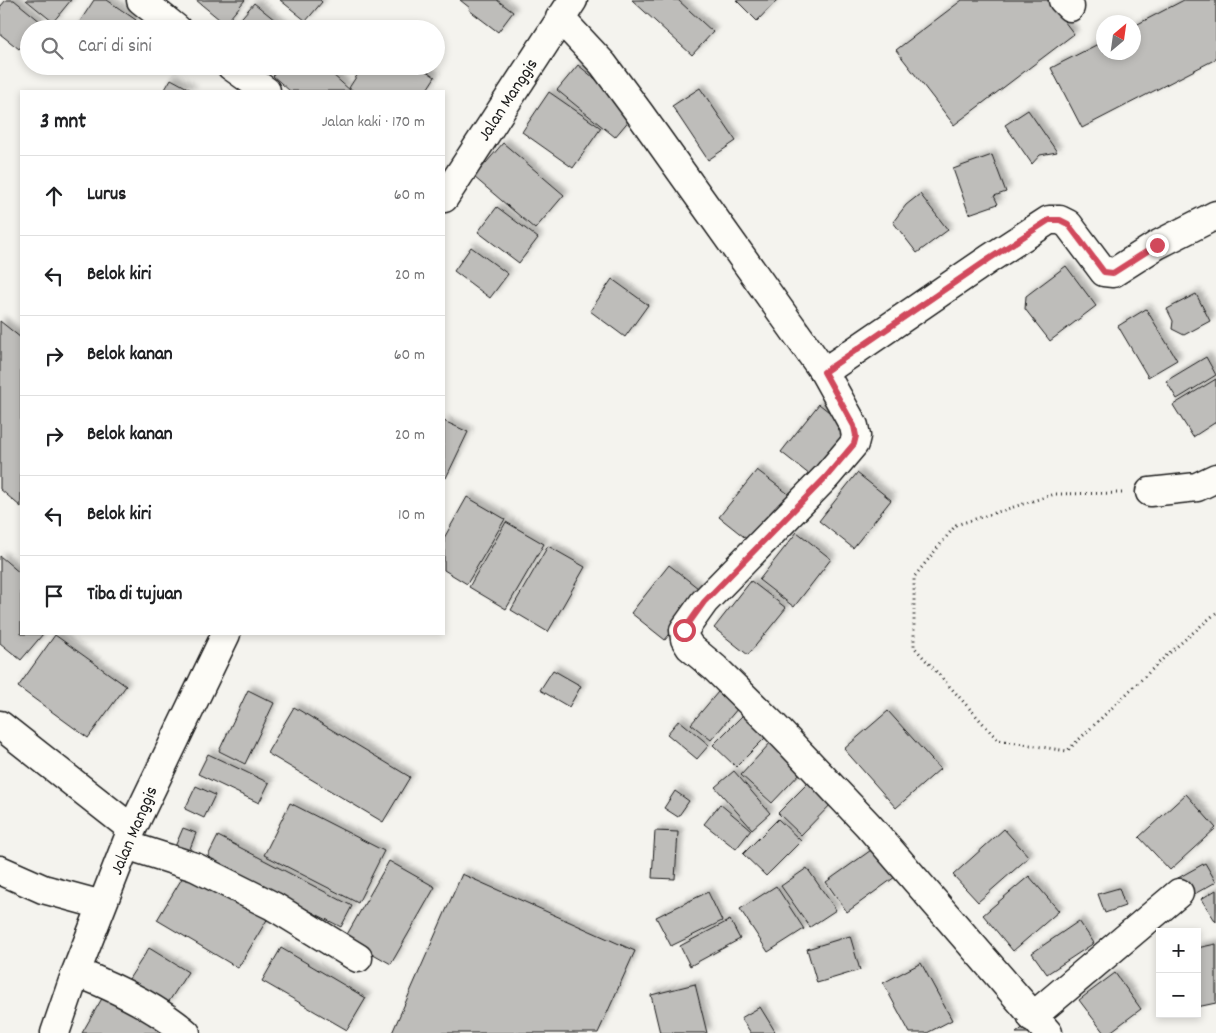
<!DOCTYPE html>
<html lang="id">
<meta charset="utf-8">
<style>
body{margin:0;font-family:Dekko,sans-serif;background:#f2f2f2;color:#202124}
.controls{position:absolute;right:15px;bottom:15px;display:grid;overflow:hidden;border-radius:0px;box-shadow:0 2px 8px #0003}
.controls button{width:45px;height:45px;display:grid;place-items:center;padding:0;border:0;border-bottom:1px solid #e0e0e0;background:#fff;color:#202124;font:25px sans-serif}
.compass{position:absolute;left:1096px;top:15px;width:45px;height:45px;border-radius:50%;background:#fff;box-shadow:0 2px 8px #0003;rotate:29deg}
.stop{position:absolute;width:15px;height:15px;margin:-11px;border:4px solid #d1495b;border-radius:50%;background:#fff}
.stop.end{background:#d1495b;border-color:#fff;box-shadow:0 1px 5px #0008}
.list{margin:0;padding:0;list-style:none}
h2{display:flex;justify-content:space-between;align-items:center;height:65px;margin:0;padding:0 20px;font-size:21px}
h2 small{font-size:16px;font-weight:400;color:#757577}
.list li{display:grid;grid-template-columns:32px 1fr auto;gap:15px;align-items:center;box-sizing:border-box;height:80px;padding:0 20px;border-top:1px solid #e0e0e0}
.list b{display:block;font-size:19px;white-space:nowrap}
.list em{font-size:16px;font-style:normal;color:#757577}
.icon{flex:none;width:28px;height:28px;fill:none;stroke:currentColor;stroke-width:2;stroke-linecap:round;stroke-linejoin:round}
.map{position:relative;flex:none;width:1216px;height:1033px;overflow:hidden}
.search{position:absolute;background:#fff;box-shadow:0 2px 8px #0003;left:20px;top:20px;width:425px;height:55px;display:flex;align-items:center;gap:12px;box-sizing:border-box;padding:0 18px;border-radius:28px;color:#757577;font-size:19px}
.panel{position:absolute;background:#fff;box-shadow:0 2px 8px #0003;left:20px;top:90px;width:425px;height:545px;border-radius:0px}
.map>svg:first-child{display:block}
.building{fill:#bebdba;stroke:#1c1c1c;filter:url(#shadow)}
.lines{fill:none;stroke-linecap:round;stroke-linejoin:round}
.minor-casing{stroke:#1c1c1c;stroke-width:31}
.path{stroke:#1c1c1c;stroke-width:3;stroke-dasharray:1 4;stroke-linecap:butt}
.minor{stroke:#fdfcf7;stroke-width:28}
.route{stroke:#d1495b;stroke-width:6}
.labels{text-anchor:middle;stroke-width:4;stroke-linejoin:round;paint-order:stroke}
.street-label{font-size:18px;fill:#1c1c1c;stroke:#fdfcf7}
</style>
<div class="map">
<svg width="1216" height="1033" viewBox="0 0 1216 1033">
<defs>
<filter id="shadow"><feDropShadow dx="4.5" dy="-4.5" stdDeviation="2.5" flood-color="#0004"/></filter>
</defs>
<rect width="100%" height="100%" fill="#f4f3ee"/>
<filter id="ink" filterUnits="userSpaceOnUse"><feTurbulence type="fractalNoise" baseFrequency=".02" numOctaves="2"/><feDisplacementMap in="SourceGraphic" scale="10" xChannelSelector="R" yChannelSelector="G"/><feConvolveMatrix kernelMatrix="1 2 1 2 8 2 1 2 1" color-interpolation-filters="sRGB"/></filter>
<g filter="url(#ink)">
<path class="building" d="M 6,0 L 14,0 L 41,22 L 35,29 L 29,29 L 29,37 L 19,49 L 0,34 L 0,7 Z
M 26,0 L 71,0 L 53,22 Z
M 94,0 L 107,0 L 136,20 L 130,29 L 75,29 Z
M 196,0 L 245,0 L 225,24 Z
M 280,0 L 320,0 L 322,2 L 306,21 Z
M 460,0 L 497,0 L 513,12 L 498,32 L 469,10 L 470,8 Z
M 632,0 L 678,0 L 713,32 L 692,55 Z
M 736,0 L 777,0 L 757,21 Z
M 962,0 L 1048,0 L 1074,34 L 954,125 L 896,50 Z
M 1184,0 L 1216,0 L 1216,59 L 1082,128 L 1051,68 L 1104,41 L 1104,52 L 1134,52 L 1134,26 Z
M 254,3 L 286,29 L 232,29 Z
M 578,65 L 636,112 L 615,137 L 557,90 Z
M 281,66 L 323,66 L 351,91 L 290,91 L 273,76 Z
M 363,66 L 419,66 L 435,77 L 426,91 L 354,91 L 349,88 Z
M 171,79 L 193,91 L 164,91 Z
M 700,88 L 736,141 L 708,160 L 672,106 Z
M 549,92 L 601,128 L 573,168 L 522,132 Z
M 1028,110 L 1057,152 L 1040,155 L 1032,164 L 1005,125 Z
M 503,143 L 564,195 L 535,229 L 474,177 Z
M 992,155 L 1006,192 L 994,196 L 998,204 L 969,214 L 953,169 Z
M 920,194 L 948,230 L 917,253 L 893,222 L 906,205 Z
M 497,207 L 538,238 L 519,263 L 478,232 Z
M 471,247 L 508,274 L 490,298 L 454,271 Z
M 1066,266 L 1096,306 L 1050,341 L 1025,309 L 1026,296 Z
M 612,279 L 648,305 L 625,337 L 590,311 Z
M 1196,294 L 1210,321 L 1184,335 L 1172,329 L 1173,321 L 1167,309 Z
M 1146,309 L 1177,360 L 1148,377 L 1118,326 Z
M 0,321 L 21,338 L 21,507 L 0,489 Z
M 1206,357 L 1216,375 L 1177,399 L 1166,381 Z
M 1216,379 L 1216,422 L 1193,437 L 1173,405 Z
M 819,404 L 853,431 L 815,479 L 781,452 Z
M 444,421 L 468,432 L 446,478 L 444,477 Z
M 757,470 L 791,496 L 753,544 L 719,517 Z
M 857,473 L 891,500 L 853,548 L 819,521 Z
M 467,497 L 505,519 L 467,584 L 444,570 L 444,538 Z
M 506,522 L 544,544 L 506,609 L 469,587 Z
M 797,532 L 831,559 L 794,607 L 759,580 Z
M 548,546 L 585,567 L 548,632 L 511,610 Z
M 0,556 L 21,574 L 21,634 L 43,634 L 21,660 L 0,643 Z
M 669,565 L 703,592 L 665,640 L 631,613 Z
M 751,581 L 786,608 L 748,655 L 714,628 Z
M 55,635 L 126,686 L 88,738 L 18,687 Z
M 553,670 L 581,686 L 569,707 L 540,690 Z
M 248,690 L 274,703 L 245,764 L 219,751 Z
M 718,692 L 738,708 L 711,740 L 691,724 Z
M 294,707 L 410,777 L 383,822 L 267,753 Z
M 748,710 L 771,732 L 736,767 L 713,745 Z
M 888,711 L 940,769 L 896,808 L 844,749 Z
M 679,720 L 709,745 L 697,759 L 667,734 Z
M 772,741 L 803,770 L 772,803 L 741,775 Z
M 208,754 L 269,783 L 259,803 L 198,774 Z
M 734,771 L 770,813 L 752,829 L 715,787 Z
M 814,777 L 836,799 L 801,835 L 778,813 Z
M 196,786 L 215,795 L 204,818 L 185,809 Z
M 675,791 L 689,801 L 678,817 L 664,808 Z
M 1186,794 L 1216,828 L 1170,870 L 1139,837 Z
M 290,803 L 384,851 L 358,903 L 264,855 Z
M 720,804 L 751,830 L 736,849 L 704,824 Z
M 778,819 L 801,841 L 766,876 L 743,854 Z
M 183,828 L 196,833 L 188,854 L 174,849 Z
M 1004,829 L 1029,857 L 978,902 L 953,875 Z
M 655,831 L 678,832 L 675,879 L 652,878 Z
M 218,836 L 352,906 L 341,927 L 207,858 Z
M 874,848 L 895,877 L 847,912 L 826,882 Z
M 389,861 L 435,887 L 391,964 L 345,938 Z
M 1205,863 L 1216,882 L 1189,897 L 1178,878 Z
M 807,868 L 836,910 L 810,927 L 781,886 Z
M 187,870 L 268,918 L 238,968 L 157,920 Z
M 462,874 L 635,951 L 598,1033 L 392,1033 Z
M 1029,876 L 1059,911 L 1013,951 L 983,915 Z
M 776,886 L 804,929 L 768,952 L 740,909 Z
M 1119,888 L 1125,906 L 1105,913 L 1098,894 Z
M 1216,890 L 1216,922 L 1201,899 Z
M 708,892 L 722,921 L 671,946 L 656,917 Z
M 730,920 L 740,939 L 690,966 L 680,946 Z
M 1079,921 L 1094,943 L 1047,974 L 1032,953 Z
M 850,936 L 860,970 L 817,983 L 807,949 Z
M 1216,944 L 1216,1003 L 1197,1007 L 1197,948 Z
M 149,948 L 188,972 L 166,1006 L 127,982 Z
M 281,948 L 366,998 L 347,1030 L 262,981 Z
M 921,963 L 952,1020 L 927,1033 L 910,1033 L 883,983 Z
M 1115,973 L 1141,1009 L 1109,1033 L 1104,1033 L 1079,1000 Z
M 695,984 L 707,1033 L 660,1033 L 651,995 Z
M 104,995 L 170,1033 L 82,1033 Z
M 760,1007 L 776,1033 L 751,1033 L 741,1018 Z
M 1029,1023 L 1037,1033 L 1016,1033 Z"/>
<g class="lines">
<defs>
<path id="minor" d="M 141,0 L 177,29
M 1063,0 L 1070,7
M 560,18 L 603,64 L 640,114 L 824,372 L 854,426 L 856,436 L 854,444 L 826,477 L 704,602 L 684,630 L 685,639 L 690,647 L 715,668 L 774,726 L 868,825 L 1048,1033
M 231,66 L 266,91
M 444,198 L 573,0
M 824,372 L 989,259 L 1049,220 L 1060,220 L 1068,224 L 1104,272 L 1113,273 L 1157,245 L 1216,215
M 1150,492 L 1197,487 L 1216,478
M 0,725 L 132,829
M 126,845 L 195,867 L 273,906 L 358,958
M 0,870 L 43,889 L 102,905
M 76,972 C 114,987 155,1006 186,1033
M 1032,1017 L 1179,893
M 55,1033 L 76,972 L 132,829 L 226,634"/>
</defs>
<use href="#minor" class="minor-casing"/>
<path class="path" d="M 1122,493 L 1055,494 L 956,525 L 914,577 L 914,647 L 998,740 L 1067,751 L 1167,655 L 1216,613"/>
<use href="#minor" class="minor"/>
</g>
</g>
<g class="lines" filter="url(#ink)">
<path class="route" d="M 684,630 L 704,602 L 826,477 L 854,444 L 856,436 L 854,426 L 824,372 L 989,259 L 1049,220 L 1060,220 L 1068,224 L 1104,272 L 1113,273 L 1157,245"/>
</g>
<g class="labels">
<g class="street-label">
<text transform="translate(507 99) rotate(-57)" y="6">Jalan Manggis</text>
<text transform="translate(133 830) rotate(-67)" y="6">Jalan Manggis</text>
</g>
</g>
</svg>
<div class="controls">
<button>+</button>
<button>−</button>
</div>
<svg class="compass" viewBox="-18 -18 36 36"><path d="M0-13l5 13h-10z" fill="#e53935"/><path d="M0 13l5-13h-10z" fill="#757577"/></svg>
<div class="stop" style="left:684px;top:630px"></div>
<div class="stop end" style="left:1157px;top:245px"></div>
<div class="search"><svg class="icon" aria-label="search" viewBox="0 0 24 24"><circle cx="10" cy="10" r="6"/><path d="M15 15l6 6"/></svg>Cari di sini</div>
<section class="panel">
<h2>3 mnt<small>Jalan kaki · 170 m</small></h2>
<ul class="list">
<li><svg class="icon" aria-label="ahead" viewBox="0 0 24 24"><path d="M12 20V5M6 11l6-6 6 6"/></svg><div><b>Lurus</b></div><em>60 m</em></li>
<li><svg class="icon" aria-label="left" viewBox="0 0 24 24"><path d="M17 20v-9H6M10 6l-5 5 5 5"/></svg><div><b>Belok kiri</b></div><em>20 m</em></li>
<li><svg class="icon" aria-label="right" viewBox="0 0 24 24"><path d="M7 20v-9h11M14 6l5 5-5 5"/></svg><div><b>Belok kanan</b></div><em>60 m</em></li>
<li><svg class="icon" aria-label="right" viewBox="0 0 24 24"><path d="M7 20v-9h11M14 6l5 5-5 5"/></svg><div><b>Belok kanan</b></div><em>20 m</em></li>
<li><svg class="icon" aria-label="left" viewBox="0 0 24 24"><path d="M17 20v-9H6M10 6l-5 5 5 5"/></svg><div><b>Belok kiri</b></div><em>10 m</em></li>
<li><svg class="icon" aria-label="arrive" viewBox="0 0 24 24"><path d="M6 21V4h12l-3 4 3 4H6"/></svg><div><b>Tiba di tujuan</b></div></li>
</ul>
</section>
</div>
